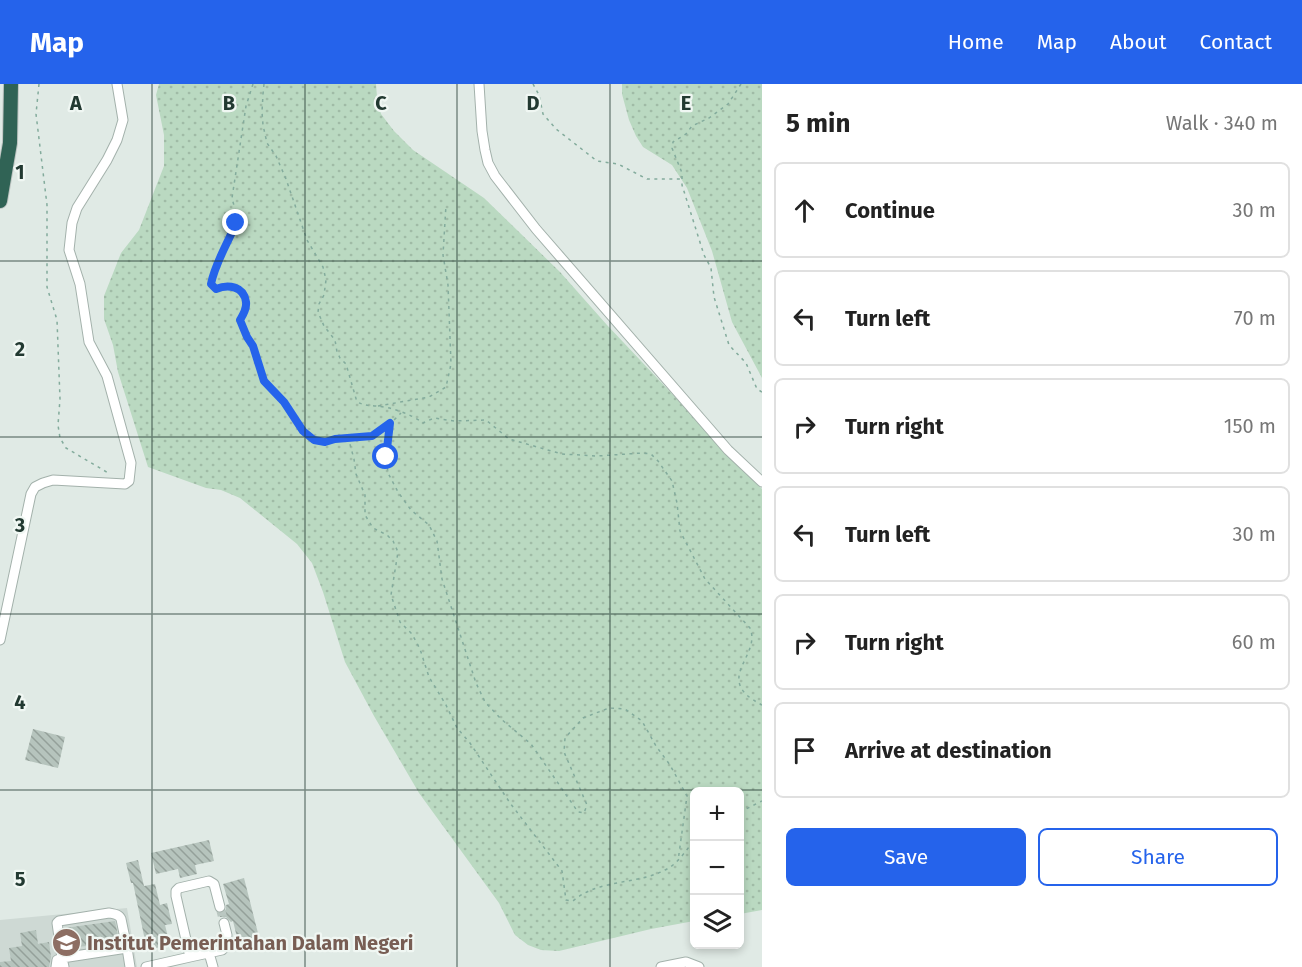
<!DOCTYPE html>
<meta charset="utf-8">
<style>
body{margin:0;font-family:"Fira Sans",sans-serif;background:#f6f6f6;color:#222}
.controls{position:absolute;right:18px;bottom:18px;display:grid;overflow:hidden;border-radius:9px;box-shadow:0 3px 9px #0003}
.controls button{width:54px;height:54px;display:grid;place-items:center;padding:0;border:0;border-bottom:2px solid #e0e0e0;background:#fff;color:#222;font:30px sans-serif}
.stop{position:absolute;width:18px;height:18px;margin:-14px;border:4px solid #2563eb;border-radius:50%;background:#fff}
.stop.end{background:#2563eb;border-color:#fff;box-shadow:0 2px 6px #0008}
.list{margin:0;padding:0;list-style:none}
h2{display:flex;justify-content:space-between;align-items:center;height:78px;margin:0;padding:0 24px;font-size:26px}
h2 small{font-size:20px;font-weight:400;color:#767676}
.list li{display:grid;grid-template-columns:39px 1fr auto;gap:18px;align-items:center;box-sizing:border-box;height:96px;margin:0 12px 12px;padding:0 12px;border:2px solid #e0e0e0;border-radius:9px}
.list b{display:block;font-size:22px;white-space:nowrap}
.list em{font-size:20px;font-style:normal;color:#767676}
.actions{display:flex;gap:12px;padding:18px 24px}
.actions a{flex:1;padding:14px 0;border:2px solid #2563eb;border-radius:9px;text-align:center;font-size:21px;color:#2563eb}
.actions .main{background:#2563eb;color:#fff}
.icon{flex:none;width:33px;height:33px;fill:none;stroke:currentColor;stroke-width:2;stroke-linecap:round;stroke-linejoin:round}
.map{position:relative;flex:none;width:762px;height:883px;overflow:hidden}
header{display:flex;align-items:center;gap:36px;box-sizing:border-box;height:84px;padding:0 30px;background:#2563eb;color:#fff}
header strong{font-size:28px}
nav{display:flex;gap:33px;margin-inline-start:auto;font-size:21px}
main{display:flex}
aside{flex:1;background:#fff}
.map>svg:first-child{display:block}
.built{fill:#ced9d4}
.grass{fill:url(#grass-dots)}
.building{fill:url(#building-back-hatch)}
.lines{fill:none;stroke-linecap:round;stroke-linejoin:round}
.minor-tunnel{stroke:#bac7c1;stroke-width:9;stroke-dasharray:9 4.5;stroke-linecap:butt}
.minor-casing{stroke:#a3b1ab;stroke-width:11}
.highway-casing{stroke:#bdc4c1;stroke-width:16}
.path{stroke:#83ab9c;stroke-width:1.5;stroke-dasharray:3 4.5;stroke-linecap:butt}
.minor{stroke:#fff;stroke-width:9}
.highway{stroke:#306355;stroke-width:14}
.route{stroke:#2563eb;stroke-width:8}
.grid{fill:none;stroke:#223931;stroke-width:1.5;stroke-opacity:0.55}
.labels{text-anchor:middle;stroke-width:4.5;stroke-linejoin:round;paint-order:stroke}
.education-label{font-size:20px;font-weight:bold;fill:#785e54;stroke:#f0f7f3;text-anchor:start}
.grid-label{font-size:20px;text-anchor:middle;font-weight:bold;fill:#223931;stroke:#f0f7f3;stroke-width:4.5;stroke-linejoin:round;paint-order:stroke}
</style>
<header>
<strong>Map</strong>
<nav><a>Home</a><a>Map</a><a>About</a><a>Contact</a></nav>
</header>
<main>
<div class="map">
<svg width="762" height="883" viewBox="0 0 762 883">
<defs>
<pattern id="grass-dots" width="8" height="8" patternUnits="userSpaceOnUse" patternTransform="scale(1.5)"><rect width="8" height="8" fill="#bad9c1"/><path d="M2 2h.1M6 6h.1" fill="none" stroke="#a0bba6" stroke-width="1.8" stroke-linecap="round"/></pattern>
<pattern id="building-back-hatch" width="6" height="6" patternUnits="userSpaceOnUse" patternTransform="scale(1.5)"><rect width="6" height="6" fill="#b6c4bd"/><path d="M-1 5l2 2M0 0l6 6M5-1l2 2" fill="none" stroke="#94a09a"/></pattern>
</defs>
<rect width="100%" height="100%" fill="#e0eae5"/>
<path class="built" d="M 127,824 L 137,883 L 0,883 L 0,836 Z"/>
<path class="grass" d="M 159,0 L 376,0 L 377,13 L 381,30 L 394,47 L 413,66 L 484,114 L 560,188 L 607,241 L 762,405 L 762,826 L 740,830 L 740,708 L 694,708 L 694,837 L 651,845 L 559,867 L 541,866 L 528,861 L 515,851 L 499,819 L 419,709 L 374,632 L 345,578 L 323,508 L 312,479 L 297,460 L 240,414 L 221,406 L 206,404 L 148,383 L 118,288 L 113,261 L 104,235 L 104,212 L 121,169 L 139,146 L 164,82 L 164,51 L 156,11 Z
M 622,0 L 762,0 L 762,294 L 732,238 L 712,167 L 687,104 L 672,81 L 643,63 L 636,52 L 629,36 L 622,10 Z"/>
<path class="building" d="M 33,645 L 65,653 L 58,684 L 25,676 Z
M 209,756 L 214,777 L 195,781 L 197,790 L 180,794 L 178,785 L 156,790 L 151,769 Z
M 138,776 L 144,802 L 155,800 L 160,821 L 167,819 L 172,840 L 165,841 L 170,861 L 147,866 L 133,799 L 131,799 L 126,779 Z
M 244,794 L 260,857 L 239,862 L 233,837 L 231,838 L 226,833 L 220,833 L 219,830 L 224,828 L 226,825 L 226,821 L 229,820 L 223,800 Z
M 115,837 L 119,857 L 87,863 L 87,862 L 67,864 L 65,844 Z
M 36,846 L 38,860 L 49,858 L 51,873 L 49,883 L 0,883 L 0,878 L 11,877 L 9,864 L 22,862 L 20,849 Z"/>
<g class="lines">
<path class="minor-tunnel" d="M 220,823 L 224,839"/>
<defs>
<path id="minor" d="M 479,0 L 482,47 L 485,66 L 488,79 L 495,92 L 536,145 L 728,366 L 762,398
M 0,556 L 31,410 L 35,403 L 43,399 L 53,396 L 125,400 L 129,397 L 131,379 L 107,292 L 89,258 L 80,200 L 69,166 L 72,139 L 77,124 L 107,76 L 117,56 L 123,36 L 117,0
M 220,823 L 214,800 L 209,797 L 179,804 L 176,807 L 176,812 L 190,873 L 222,866 L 226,862 L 227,851 L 224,839
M 209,869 L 213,883
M 56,883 L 57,876 L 62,874 L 57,839 L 59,837 L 109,829 C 114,830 119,830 121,835 L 127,864
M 64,883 L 62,874 L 127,864 L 130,883
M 146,883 L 190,873
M 661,883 L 686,878 L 699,883"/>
<path id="highway" d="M 0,117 L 10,59 L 11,0"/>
</defs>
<use href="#minor" class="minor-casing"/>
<use href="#highway" class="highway-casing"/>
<path class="path" d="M 39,0 L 36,30 L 47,121 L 47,203 L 57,236 L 60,315 L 58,341 L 60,354 L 66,364 L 110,390
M 253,0 L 246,22 L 232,114 C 233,119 235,124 236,128 C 238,149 215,178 211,200 L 216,205 C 228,200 244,202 246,218 C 247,225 243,231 240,236 L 247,253 L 253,262 L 264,297 L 284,317 L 303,347 L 314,356 L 325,358 L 335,355 L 372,352 L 391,339 L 401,329
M 264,0 L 263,10 L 262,28 L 263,41 L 267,59 L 276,72 L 286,95 L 307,156 L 323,183 L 326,196 L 324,211 L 319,220 L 318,228 L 324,242 L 335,256 L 337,268 L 340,274 L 346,280 L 357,318 C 366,322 367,321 376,322 C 391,323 411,330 423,339 L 434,334 L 454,337 L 486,336 L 509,355 L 562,370 L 597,372 L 642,369 L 651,370 L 658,377 L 672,397 L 677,419 L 680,447 L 705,495 L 750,544 C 762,573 711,595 762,621
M 533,0 L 539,11 L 543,30 L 556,45 L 597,77 L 618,80 L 647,95 L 680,95
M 741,0 L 728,20 L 709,34 L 692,42 L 686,50 L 673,58 L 672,64 L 682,89 L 682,101 L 704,171 L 711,184 L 714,213 L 729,261 L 746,279 L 757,305 L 762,308
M 378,322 L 429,313 L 446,303 L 451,280 L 448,201 L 443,171 L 446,121
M 391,339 L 386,373 L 388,389 L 398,408 L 411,426 L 429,441 L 437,457 L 442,495 L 476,599 L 485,618 L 501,635 L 531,660 L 578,728 L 584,729 L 587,721 L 564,668 L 565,654 L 583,634 L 609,624 L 625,625 L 642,637 L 656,662 L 670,681 L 687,712 L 678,777
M 348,353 L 354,375 L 356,390 L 365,411 L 365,431 L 373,444 L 387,451 L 393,457 L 398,468 L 391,511 L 400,538 L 412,550 L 420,565 L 429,593 L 446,621 L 457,644 L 470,659 L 510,719 L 562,787 L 566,816 L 573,817 C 598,795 636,801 665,786 C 678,780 685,767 694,757
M 740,728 L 762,717"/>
<use href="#minor" class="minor"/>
<use href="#highway" class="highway"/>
</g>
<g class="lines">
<path class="route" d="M 236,139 C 228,159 215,179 211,200 L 216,205 C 228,200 244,202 246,218 C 247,225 243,231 240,236 L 247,253 L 253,262 L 264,297 L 284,318 L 303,347 L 314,356 L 325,358 L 335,355 L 372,352 L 390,339 L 386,373"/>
</g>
<path class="grid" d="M 152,0 L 152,883M 305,0 L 305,883M 457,0 L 457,883M 610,0 L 610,883M 0,177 L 762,177M 0,353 L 762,353M 0,530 L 762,530M 0,706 L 762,706"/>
<defs>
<symbol id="university-disc" viewBox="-11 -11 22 22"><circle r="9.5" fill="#8d6e63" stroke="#f0f7f3"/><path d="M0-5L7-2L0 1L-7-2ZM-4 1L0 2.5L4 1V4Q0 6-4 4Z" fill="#fff"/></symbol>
</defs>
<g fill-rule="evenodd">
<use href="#university-disc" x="50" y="842" width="33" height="33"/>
</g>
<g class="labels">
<g class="education-label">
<text x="87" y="866">Institut Pemerintahan Dalam Negeri</text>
</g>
</g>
<g class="grid-label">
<text x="76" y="26">A</text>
<text x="229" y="26">B</text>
<text x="381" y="26">C</text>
<text x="533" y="26">D</text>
<text x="686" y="26">E</text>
<text x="20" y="95">1</text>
<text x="20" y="272">2</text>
<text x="20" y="448">3</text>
<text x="20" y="625">4</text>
<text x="20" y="802">5</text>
</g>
</svg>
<div class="controls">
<button>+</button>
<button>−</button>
<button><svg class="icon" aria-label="layers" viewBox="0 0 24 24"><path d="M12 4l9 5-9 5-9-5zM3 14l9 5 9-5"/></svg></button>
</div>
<div class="stop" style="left:386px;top:373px"></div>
<div class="stop end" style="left:236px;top:139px"></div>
</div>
<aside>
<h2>5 min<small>Walk · 340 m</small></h2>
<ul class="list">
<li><svg class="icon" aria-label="ahead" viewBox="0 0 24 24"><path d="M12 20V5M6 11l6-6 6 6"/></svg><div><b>Continue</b></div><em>30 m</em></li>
<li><svg class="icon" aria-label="left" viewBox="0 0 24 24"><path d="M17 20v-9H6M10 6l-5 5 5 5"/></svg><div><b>Turn left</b></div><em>70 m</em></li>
<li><svg class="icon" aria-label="right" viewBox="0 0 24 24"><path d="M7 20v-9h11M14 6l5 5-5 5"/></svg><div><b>Turn right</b></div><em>150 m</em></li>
<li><svg class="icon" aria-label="left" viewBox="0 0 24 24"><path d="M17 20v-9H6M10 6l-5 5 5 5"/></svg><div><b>Turn left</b></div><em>30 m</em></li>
<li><svg class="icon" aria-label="right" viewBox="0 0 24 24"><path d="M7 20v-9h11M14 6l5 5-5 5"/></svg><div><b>Turn right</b></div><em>60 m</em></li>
<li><svg class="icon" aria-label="arrive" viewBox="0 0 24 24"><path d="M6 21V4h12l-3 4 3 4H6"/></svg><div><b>Arrive at destination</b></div></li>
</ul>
<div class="actions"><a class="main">Save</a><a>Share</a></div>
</aside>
</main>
